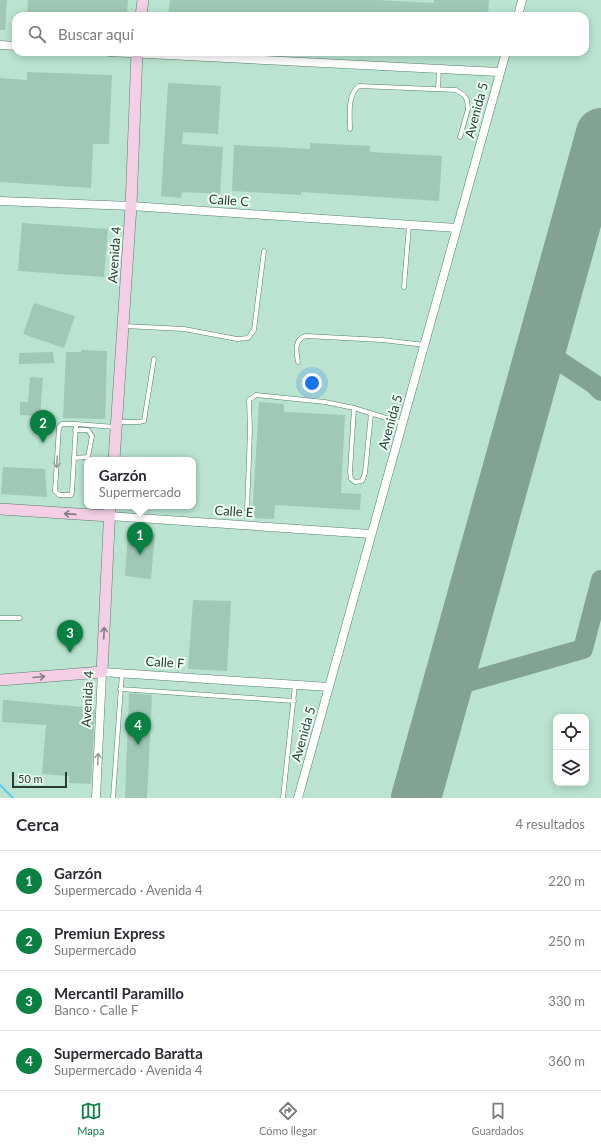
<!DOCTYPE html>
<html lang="es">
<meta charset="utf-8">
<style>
body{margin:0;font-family:Lato,sans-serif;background:#f7f7f7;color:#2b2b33}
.controls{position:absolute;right:12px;bottom:12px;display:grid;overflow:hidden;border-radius:8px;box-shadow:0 2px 10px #0003}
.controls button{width:36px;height:36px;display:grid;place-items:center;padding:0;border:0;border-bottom:1px solid #e1e1e2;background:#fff;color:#2b2b33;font:20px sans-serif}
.scale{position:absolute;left:12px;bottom:10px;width:55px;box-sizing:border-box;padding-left:4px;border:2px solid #2a3b33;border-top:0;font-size:11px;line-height:14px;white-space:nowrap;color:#2a3b33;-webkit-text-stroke:3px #edfef6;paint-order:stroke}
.you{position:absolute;left:312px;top:383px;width:14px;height:14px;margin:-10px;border:3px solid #fff;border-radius:50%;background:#1a73e8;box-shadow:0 0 0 6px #1a73e833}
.badge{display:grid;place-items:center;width:26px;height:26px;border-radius:50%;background:#0b8043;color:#fff;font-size:13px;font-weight:700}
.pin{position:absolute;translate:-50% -33px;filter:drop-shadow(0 1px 2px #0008)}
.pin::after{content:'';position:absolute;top:21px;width:14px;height:12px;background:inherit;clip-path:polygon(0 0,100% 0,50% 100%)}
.popup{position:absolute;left:84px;top:457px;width:112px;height:52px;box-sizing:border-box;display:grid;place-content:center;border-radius:8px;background:#fff;filter:drop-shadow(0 1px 3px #0005);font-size:13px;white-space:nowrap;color:#7c7c81}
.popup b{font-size:15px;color:#2b2b33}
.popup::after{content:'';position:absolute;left:50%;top:100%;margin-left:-8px;border:8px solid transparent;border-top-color:#fff}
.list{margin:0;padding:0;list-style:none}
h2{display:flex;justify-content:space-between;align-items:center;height:52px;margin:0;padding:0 16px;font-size:17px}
h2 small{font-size:13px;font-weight:400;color:#7c7c81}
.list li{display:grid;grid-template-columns:26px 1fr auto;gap:12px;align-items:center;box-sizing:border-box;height:60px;padding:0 16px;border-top:1px solid #e1e1e2}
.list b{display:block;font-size:15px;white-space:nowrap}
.list p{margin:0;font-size:13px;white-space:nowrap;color:#7c7c81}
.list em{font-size:13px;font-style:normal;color:#7c7c81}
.icon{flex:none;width:22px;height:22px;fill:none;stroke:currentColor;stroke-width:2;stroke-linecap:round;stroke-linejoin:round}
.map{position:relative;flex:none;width:601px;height:798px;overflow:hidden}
.search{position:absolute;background:#fff;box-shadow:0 2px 10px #0003;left:12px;right:12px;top:12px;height:44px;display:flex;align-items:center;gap:10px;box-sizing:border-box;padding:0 14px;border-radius:12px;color:#7c7c81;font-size:15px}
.sheet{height:292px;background:#fff}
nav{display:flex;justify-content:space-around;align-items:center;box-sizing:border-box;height:56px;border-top:1px solid #e1e1e2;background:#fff;font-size:11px;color:#7c7c81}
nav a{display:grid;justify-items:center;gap:2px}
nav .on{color:#0b8043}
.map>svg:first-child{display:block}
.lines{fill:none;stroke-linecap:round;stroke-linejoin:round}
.stream{stroke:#5fc9f3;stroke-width:2}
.taxiway{stroke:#82a293;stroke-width:20}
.runway{stroke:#82a293;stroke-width:50}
.building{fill:#9fc8b6}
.service-casing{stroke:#577e6d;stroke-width:5}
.minor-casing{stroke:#577e6d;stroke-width:9}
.secondary-casing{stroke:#577e6d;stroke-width:12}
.service{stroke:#fff;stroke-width:4}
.minor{stroke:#fff;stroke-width:8}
.secondary{stroke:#f2cfe4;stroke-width:11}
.oneway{stroke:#949d99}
.oneway2{stroke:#847e83}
.labels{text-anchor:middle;stroke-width:4;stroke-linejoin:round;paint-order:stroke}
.street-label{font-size:13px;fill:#2a3b33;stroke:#edfef6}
</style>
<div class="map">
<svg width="601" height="798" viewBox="0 0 601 798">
<rect width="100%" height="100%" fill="#bae4d1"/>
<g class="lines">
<path class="stream" d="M 0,785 L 13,798"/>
<path class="taxiway" d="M 541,349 L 594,384 L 601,391
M 447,688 L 583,649 L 601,580"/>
<path class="runway" d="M 416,798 L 601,133"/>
</g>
<path class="building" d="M 0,0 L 7,0 L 5,30 L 0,30 Z
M 28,0 L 128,0 L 127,16 L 27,16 Z
M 170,0 L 377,0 L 434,3 L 434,0 L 489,0 L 488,16 L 168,16 Z
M 27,72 L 112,75 L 109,144 L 93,144 L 91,188 L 0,182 L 0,78 L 27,80 Z
M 168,83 L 221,86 L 218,134 L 183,132 L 182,144 L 223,147 L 220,194 L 182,192 L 181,198 L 161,196 Z
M 310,143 L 370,146 L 370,152 L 442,156 L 439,201 L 301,192 L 301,195 L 232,191 L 234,145 L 310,149 Z
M 22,223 L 108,229 L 104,277 L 18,271 Z
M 34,303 L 75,316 L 64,348 L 23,334 Z
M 81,350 L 107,351 L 105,419 L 63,418 L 66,352 L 81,352 Z
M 53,352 L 54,363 L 19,364 L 19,353 Z
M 30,377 L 43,378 L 40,416 L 20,415 L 20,402 L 28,402 Z
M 259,402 L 284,404 L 284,412 L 345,415 L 341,493 L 361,494 L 360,510 L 275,505 L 274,519 L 252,518 Z
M 3,467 L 45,469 L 47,497 L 1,494 Z
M 128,532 L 155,534 L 151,579 L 125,576 Z
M 193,600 L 231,601 L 227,671 L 188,669 Z
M 129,693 L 152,695 L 147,798 L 125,798 Z
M 3,700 L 95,708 L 91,784 L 69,783 L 69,776 L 42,774 L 46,725 L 2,722 Z"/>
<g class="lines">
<defs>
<path id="service" d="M 438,89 L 439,69
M 350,129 C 350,116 347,94 359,86 L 456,90 L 464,95 L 467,100 L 468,109 L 460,137
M 404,287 L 409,225
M 124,326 L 184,329 L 237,339 L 248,338 L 254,330 L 264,251
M 298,362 C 296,351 294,339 306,336 L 382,340 L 425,345
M 354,408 L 350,472 L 351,479 L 355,482 L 362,481 L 365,473 L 371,414
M 118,422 L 139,422 L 144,421 L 154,359
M 76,424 L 62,424 L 59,427 L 55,491 L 59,495 L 71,495 L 72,492 L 76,424 L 115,427
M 74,458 L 88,457 L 92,436 L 88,430 L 75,430
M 247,511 L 250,430 L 249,400 L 256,395 L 325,402 L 354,408 L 402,423
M 0,618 L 20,618
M 120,689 L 294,701
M 113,798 L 122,673
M 283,798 L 295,685"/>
<path id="minor" d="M 518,16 L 522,0
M 0,45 L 16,46
M 109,52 L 499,72
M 0,201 L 131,206 L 457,228
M 109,516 L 371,534
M 96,798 L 102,672 L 329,687
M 298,798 L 506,52"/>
<path id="secondary" d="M 141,16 L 143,0
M 114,460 L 131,206 L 137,52
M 0,509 L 109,516
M 0,680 L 102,672 L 110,506"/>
</defs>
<use href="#service" class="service-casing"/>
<use href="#minor" class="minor-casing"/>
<use href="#secondary" class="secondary-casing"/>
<use href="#service" class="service"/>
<use href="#minor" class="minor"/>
<use href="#secondary" class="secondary"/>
</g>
<defs><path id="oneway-shaft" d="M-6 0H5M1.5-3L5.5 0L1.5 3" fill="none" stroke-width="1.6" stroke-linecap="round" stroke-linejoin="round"/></defs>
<g class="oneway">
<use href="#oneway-shaft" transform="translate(57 462) rotate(93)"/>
<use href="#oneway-shaft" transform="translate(98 759) rotate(-87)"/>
</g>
<g class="oneway2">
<use href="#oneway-shaft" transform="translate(70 514) rotate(-176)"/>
<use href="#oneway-shaft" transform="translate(104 633) rotate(-87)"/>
<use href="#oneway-shaft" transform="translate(39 677) rotate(-5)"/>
</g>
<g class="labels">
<g class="street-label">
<text transform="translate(476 110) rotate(-75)" y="5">Avenida 5</text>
<text transform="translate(229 200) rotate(4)" y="5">Calle C</text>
<text transform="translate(114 255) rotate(-86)" y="5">Avenida 4</text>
<text transform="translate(390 422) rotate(-74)" y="5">Avenida 5</text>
<text transform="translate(234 511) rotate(4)" y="5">Calle E</text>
<text transform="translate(165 662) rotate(4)" y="5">Calle F</text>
<text transform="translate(87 699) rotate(-87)" y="5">Avenida 4</text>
<text transform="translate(303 734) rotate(-74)" y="5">Avenida 5</text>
</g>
</g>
</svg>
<div class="controls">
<button><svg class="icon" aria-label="locate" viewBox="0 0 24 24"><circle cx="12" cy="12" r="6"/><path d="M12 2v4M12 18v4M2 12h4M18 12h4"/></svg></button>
<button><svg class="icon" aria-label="layers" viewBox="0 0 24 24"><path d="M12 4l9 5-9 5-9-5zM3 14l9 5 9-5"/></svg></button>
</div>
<div class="scale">50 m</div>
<div class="you"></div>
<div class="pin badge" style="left:140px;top:555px">1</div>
<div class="popup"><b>Garzón</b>Supermercado</div>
<div class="pin badge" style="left:43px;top:443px">2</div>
<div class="pin badge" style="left:70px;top:653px">3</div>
<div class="pin badge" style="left:138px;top:745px">4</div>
<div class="search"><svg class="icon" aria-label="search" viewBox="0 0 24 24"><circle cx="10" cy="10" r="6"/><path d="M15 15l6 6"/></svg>Buscar aquí</div>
</div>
<section class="sheet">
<h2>Cerca<small>4 resultados</small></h2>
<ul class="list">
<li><span class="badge">1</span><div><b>Garzón</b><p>Supermercado · Avenida 4</p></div><em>220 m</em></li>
<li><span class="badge">2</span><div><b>Premiun Express</b><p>Supermercado</p></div><em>250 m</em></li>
<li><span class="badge">3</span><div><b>Mercantil Paramillo</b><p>Banco · Calle F</p></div><em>330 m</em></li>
<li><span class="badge">4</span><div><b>Supermercado Baratta</b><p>Supermercado · Avenida 4</p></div><em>360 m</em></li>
</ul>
</section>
<nav>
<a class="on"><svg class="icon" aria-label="map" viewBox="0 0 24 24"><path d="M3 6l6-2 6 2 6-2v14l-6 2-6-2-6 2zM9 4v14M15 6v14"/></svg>Mapa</a>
<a><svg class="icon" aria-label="directions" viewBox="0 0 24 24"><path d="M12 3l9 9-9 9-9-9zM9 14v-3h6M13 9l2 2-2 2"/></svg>Cómo llegar</a>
<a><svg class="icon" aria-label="saved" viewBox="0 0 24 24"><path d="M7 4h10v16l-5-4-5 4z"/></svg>Guardados</a>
</nav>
